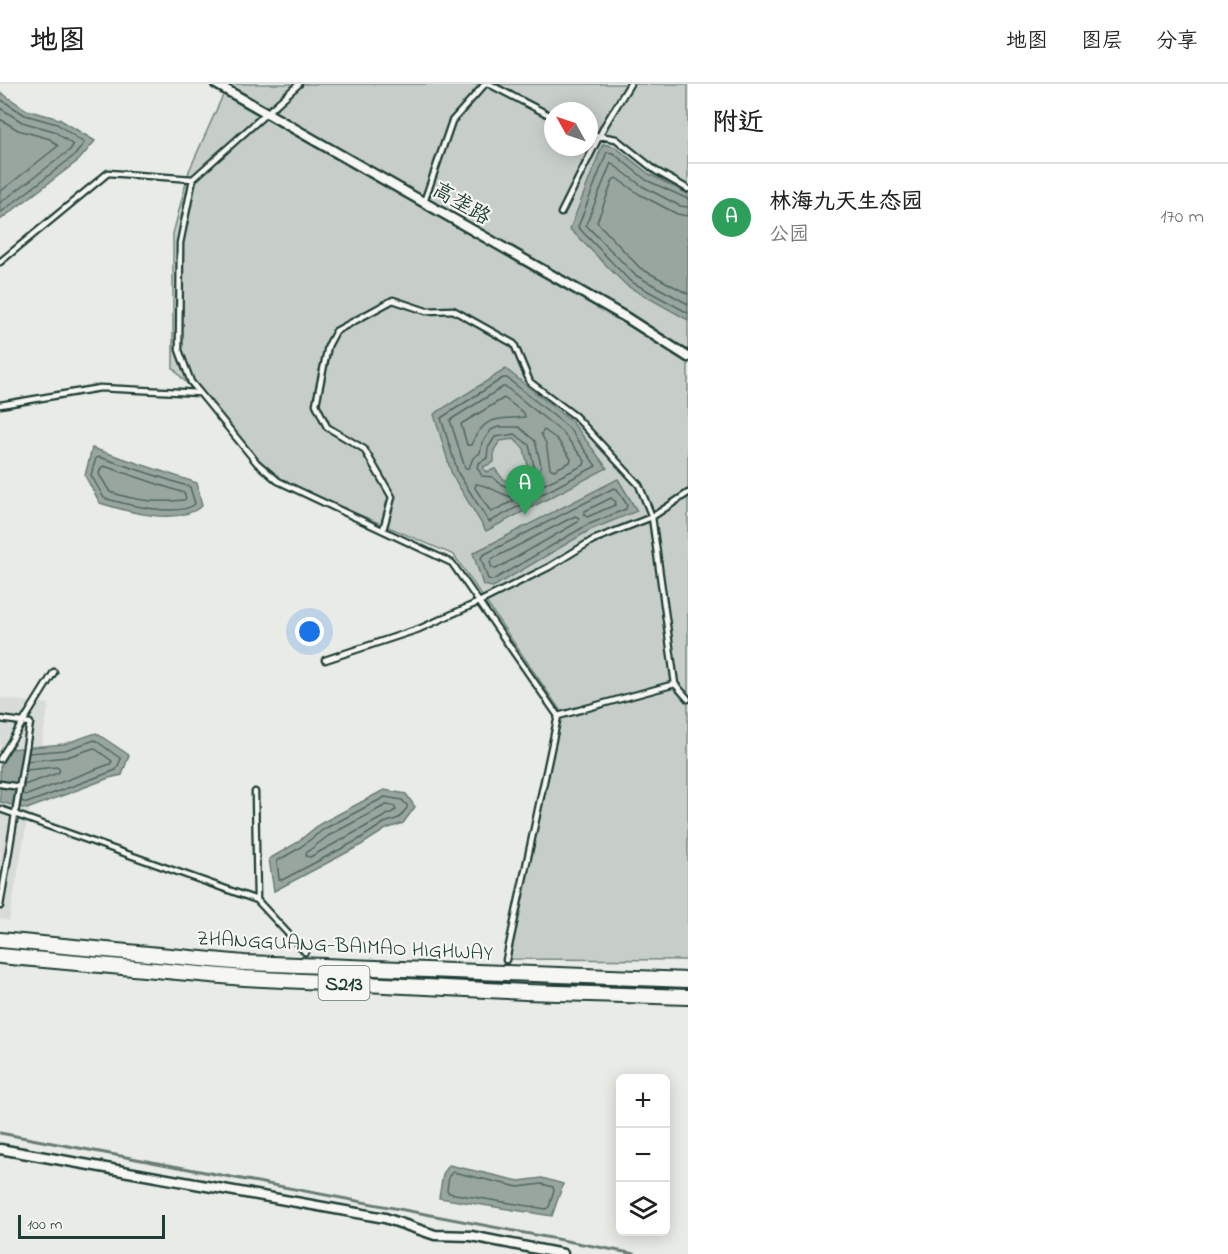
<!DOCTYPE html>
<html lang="zh">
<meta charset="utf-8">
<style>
body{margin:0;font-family:"Indie Flower","LXGW WenKai TC",sans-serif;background:#f2f2f2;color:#222}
.controls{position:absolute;right:18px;bottom:18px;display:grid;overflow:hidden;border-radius:9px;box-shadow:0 3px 15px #0003}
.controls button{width:54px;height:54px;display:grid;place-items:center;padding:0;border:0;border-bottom:2px solid #e0e0e0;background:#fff;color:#222;font:30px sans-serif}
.compass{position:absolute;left:544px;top:18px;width:54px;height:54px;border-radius:50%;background:#fff;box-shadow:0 3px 15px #0003;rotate:310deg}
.scale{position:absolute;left:18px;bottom:15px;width:147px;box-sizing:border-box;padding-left:6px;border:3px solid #1f3d34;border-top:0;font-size:16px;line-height:21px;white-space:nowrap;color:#1f3d34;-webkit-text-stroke:4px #f6f6f2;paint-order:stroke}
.you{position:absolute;left:310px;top:548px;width:21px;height:21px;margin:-15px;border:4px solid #fff;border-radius:50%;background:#1a73e8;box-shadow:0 0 0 9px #1a73e833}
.badge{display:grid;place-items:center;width:39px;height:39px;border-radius:50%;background:#0f766e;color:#fff;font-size:20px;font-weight:700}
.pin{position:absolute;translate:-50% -50px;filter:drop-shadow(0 2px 3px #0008)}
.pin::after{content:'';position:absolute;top:32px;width:21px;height:18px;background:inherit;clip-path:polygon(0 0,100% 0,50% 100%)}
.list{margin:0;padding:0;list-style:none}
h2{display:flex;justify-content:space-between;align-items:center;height:78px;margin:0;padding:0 24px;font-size:26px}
h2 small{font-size:20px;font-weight:400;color:#767676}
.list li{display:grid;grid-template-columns:39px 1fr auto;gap:18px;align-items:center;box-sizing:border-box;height:108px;padding:0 24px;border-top:2px solid #e0e0e0}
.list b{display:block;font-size:22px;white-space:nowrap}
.list p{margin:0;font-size:20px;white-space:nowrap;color:#767676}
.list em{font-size:20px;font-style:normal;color:#767676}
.icon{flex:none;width:33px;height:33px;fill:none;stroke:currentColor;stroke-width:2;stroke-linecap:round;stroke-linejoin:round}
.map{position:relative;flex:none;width:688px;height:1170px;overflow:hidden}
header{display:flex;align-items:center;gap:36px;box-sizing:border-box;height:84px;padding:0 30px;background:#fff;border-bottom:2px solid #e0e0e0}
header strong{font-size:28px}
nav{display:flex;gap:33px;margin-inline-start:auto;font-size:21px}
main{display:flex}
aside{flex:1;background:#fff}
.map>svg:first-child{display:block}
.built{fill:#d8dcd8}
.green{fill:#c7cec9;stroke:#73867e;stroke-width:1.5;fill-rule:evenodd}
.water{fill:#99a6a0;stroke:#687c75;stroke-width:1.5;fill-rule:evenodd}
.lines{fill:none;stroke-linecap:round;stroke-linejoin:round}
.shore{stroke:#50675f;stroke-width:1.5}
.stream{stroke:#687c75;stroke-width:3}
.service-casing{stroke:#1f3d34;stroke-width:9}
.minor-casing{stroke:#1f3d34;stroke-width:13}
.trunk-casing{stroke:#1f3d34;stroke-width:18}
.service{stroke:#f6f6f2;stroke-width:4.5}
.minor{stroke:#f6f6f2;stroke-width:8}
.trunk{stroke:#f6f6f2;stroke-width:14}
.labels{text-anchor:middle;stroke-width:4.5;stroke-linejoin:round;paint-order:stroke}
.shield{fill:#f6f6f2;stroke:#60746d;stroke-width:1.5}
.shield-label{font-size:20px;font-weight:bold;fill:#1f3d34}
.street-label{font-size:21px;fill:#1f3d34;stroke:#f6f6f2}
</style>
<header>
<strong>地图</strong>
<nav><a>地图</a><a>图层</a><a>分享</a></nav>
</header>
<main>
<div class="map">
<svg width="688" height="1170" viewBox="0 0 688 1170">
<rect width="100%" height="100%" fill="#e9ebe7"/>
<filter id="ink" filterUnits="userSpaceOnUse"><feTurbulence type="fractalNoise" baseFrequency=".0167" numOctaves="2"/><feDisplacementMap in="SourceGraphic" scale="12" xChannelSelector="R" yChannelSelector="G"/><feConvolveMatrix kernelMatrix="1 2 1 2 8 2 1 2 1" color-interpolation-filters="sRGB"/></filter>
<g filter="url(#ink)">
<path class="built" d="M 0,614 L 49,620 L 9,837 L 0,835 Z"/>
<path class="green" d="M 228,0 L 688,0 L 688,876 L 509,875 L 562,629 L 454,471 L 269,392 L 173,284 L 173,150 L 189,87 ZM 553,27 L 589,27 L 589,63 L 553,63 Z"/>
<path class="water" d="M 0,8 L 27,26 L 59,35 L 95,57 L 79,76 L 0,136 Z
M 603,60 L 615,63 L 649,90 L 688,110 L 688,236 L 627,202 L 570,145 Z
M 506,285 L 573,339 L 607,384 L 486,447 L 452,391 L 434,330 ZM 514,355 L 524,365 L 528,382 L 512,400 L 502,394 L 495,385 L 486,388 L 483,383 L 494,378 L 494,366 L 500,357 Z
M 92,364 L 197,399 L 202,422 C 177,442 128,428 100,419 L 85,392 Z
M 618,395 L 637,427 L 590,446 L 493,503 L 483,501 L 473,469 Z
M 96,649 L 129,671 L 122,691 L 109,694 L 27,725 L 0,718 L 0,683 L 11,665 L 64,660 Z
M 384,706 L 406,710 L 415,723 L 403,739 L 386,745 L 361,761 L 274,807 L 269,775 L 295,760 L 320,740 Z
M 449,1081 L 519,1097 L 542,1094 L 563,1100 L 552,1132 L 439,1114 L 443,1090 Z"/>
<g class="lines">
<path class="shore" d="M 0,15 L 25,31 L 57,40 L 84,59 L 75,71 L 0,129
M 0,24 L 22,38 L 54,47 L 73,61 L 70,66 L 0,119
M 0,35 L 18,46 L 50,55 L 58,62 L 0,108
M 688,115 L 646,96 L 613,69 L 607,68 L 578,143 L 630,197 L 688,229
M 688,123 L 680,122 L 642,102 L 611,79 L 586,141 L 635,191 L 688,220
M 688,132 L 677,130 L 639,110 L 616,94 L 613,96 L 597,138 L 640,184 L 688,210
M 503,294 L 507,294 L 569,344 L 596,382 L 489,438 L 458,389 L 441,334 Z
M 503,303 L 506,303 L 563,349 L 585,377 L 584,381 L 526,409 L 525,405 L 539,390 L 541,381 L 535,357 L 519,343 L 498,343 L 491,346 L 482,359 L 480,369 L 473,374 L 469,384 L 465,384 L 450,336 Z
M 504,314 L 524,329 L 525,333 C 497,336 485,330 471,361 L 467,361 L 461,340 Z
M 544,346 L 557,355 L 571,375 L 570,378 L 554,386 L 550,384 L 546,359 L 541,350 Z
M 515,350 L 529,361 L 534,382 L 532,387 L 517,403 L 511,405 L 499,399 L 493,393 L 482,392 L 477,383 L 479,379 L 487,374 L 488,364 L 495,353 Z
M 99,373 L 190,403 L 195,420 C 179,434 124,420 104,414 L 91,391 L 96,374 Z
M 104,382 L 184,409 L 186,414 L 184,416 C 156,419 137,417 110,408 L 99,390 L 101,384 Z
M 476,400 C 490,401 498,410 512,413 L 513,417 L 491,428 L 475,404 Z
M 614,404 L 617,405 L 627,421 L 626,425 L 587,441 L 493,496 L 488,495 L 481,474 L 483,471 Z
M 611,414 L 616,418 L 615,421 L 587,433 L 584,431 L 585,427 Z
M 575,432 L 579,434 L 578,438 L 496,485 L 492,484 L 490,478 L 492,475 Z
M 24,701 L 58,689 L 60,686 L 57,683 L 26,686
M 22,710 L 27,711 L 110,680 L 112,677 L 94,664 L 67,673 L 28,677
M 385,713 L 402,716 L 407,721 L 407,724 L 399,734 L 384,739 L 358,756 L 282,796 L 279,795 L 277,777 L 298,765 L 324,745 Z
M 21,717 L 27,719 L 116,686 L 121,675 L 95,656 L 65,666 L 29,669
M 386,721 L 394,722 L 396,726 L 310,773 L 306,772 L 307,768 L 328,752 Z
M 453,1088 L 518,1103 L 542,1100 L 553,1103 L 554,1106 L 549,1123 L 546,1125 L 449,1109 L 447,1106 L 449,1092 Z"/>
<path class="stream" d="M 0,1049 L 635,1170"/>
<defs>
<path id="service" d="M 299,0 L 193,95 L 180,159 L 179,266 L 191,298 L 257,379 L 278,397 L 452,479 L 558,632 L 506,876
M 489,0 L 553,33
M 589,50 L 616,55 L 656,87 L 688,105
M 424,118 L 452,37 L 485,0
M 561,129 L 605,41 L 630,0
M 0,178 L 108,89 L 193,95
M 0,321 L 100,304 L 200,309
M 383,446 L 392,413 L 364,365 L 327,343 L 316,320 L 328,262 L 336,247 L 393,216 L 426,227 L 453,226 L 514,260 L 530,298 L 575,332 L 639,401 L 652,433 L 675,600 L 688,615
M 325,576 L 419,545 L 479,518 L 549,483 L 593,456 L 652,433 L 688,409
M 558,632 L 675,600
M 0,635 L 30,639 L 0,822
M 0,675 L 54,588
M 0,700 L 20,703
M 255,708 L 257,816 L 305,868
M 0,725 L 257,816"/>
<path id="minor" d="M 216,0 L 627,234 L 688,273
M 0,1065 L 385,1134 L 435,1151 L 471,1152 L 563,1170"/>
<path id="trunk" d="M 0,856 L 244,879 L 688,896
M 0,872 L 244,894 L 525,908 L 688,913"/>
</defs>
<use href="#service" class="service-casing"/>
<use href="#minor" class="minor-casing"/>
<use href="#trunk" class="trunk-casing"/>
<use href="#service" class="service"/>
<use href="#minor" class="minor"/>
<use href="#trunk" class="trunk"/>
</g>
</g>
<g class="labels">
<rect class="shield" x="318.5" y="882" width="51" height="34" rx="4.5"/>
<g class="shield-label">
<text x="344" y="906">S213</text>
</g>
<g class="street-label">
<text transform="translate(462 119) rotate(30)" y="7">高垄路</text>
<text transform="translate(345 861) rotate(3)" y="7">ZHANGGUANG-BAIMAO HIGHWAY</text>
</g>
</g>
</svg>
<div class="controls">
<button>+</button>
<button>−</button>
<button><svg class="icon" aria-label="layers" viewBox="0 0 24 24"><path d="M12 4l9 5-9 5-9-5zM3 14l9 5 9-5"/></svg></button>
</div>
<svg class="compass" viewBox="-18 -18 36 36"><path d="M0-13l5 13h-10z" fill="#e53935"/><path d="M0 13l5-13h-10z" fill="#767676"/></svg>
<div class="scale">100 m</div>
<div class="you"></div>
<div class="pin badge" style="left:525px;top:431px;background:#2e9e5b">A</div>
</div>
<aside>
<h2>附近<small></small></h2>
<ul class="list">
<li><span class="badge" style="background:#2e9e5b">A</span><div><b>林海九天生态园</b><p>公园</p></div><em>170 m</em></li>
</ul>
</aside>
</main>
